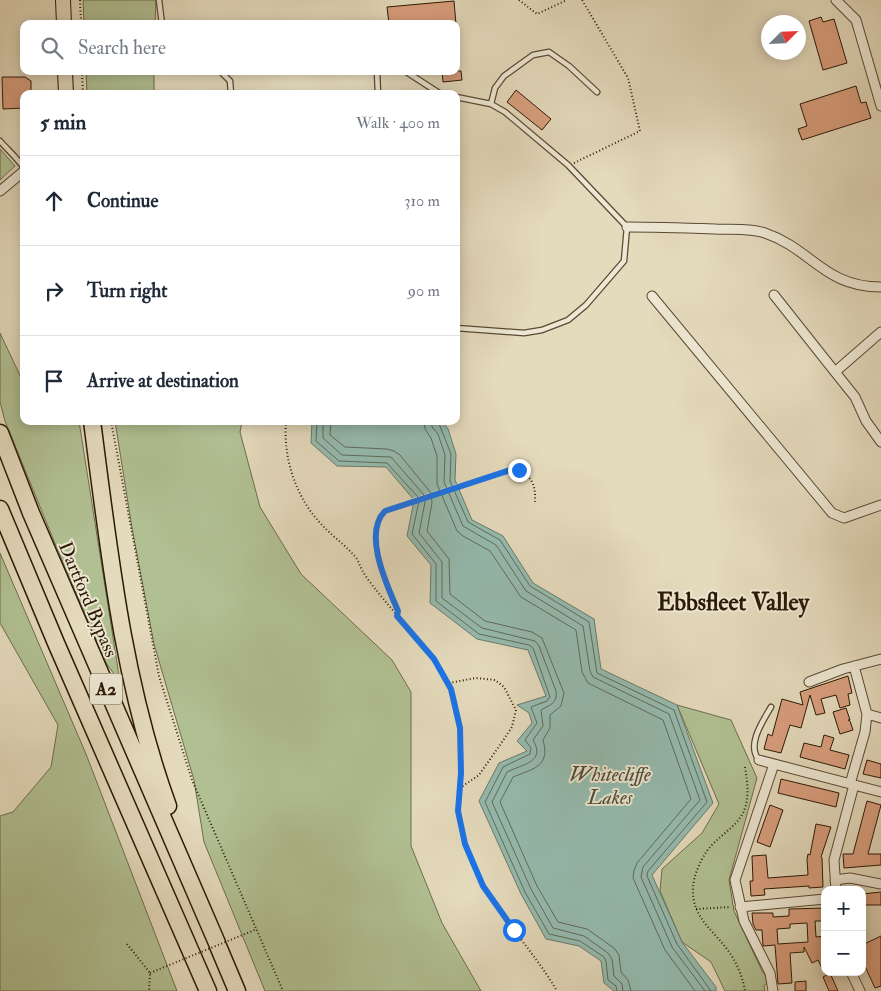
<!DOCTYPE html>
<meta charset="utf-8">
<style>
body{margin:0;font-family:"IM FELL Double Pica",serif;background:#f2f2f3;color:#1f2937}
.controls{position:absolute;right:15px;bottom:15px;display:grid;overflow:hidden;border-radius:10px;box-shadow:0 2px 12px #0003}
.controls button{width:45px;height:45px;display:grid;place-items:center;padding:0;border:0;border-bottom:1px solid #e0e1e3;background:#fff;color:#1f2937;font:25px sans-serif}
.compass{position:absolute;left:761px;top:15px;width:45px;height:45px;border-radius:50%;background:#fff;box-shadow:0 2px 12px #0003;rotate:66deg}
.stop{position:absolute;width:15px;height:15px;margin:-11px;border:4px solid #1a73e8;border-radius:50%;background:#fff}
.stop.end{background:#1a73e8;border-color:#fff;box-shadow:0 1px 5px #0008}
.list{margin:0;padding:0;list-style:none}
h2{display:flex;justify-content:space-between;align-items:center;height:65px;margin:0;padding:0 20px;font-size:21px}
h2 small{font-size:16px;font-weight:400;color:#747a83}
.list li{display:grid;grid-template-columns:32px 1fr auto;gap:15px;align-items:center;box-sizing:border-box;height:90px;padding:0 20px;border-top:1px solid #e0e1e3}
.list b{display:block;font-size:19px;white-space:nowrap}
.list em{font-size:16px;font-style:normal;color:#747a83}
.icon{flex:none;width:28px;height:28px;fill:none;stroke:currentColor;stroke-width:2;stroke-linecap:round;stroke-linejoin:round}
.map{position:relative;flex:none;width:881px;height:991px;overflow:hidden}
.search{position:absolute;background:#fff;box-shadow:0 2px 12px #0003;left:20px;top:20px;width:440px;height:55px;display:flex;align-items:center;gap:12px;box-sizing:border-box;padding:0 18px;border-radius:10px;color:#747a83;font-size:19px}
.panel{position:absolute;background:#fff;box-shadow:0 2px 12px #0003;left:20px;top:90px;width:440px;height:335px;border-radius:10px}
.map>svg:first-child{display:block}
.green{fill:#b1c093;stroke:#6e6c4c}
.water{fill:#95bbaf;stroke:#6b7a6b}
.pier{fill:#e4dabc}
.lines{fill:none;stroke-linecap:round;stroke-linejoin:round}
.shore{stroke:#606a5a;stroke-width:1}
.building{fill:#d89e7d;stroke:#2c1905;fill-rule:evenodd}
.lane-casing{stroke:#5a4933;stroke-width:7}
.street-casing{stroke:#5a4933;stroke-width:11}
.primary-casing{stroke:#2c1905;stroke-width:16}
.highway-casing{stroke:#2c1905;stroke-width:19}
.path{stroke:#2c1905;stroke-width:2;stroke-dasharray:1 2.5;stroke-linecap:butt}
.lane{stroke:#ede7d3;stroke-width:4.5}
.street{stroke:#ede7d3;stroke-width:9}
.primary{stroke:#e4dabc;stroke-width:14}
.highway{stroke:#e4dabc;stroke-width:16}
.path-bridge{stroke:#2c1905;stroke-width:2;stroke-dasharray:1 2.5;stroke-linecap:butt}
.route{stroke:#1a73e8;stroke-width:6}
.labels{text-anchor:middle;stroke-width:4;stroke-linejoin:round;paint-order:stroke}
.shield{fill:#ede7d3;stroke:#665743;stroke-width:1}
.shield-label{font-size:18px;font-weight:bold;fill:#2c1905}
.street-label{font-size:19px;fill:#2c1905;stroke:#ede7d3}
.water-label{font-size:20px;font-style:italic;fill:#4c4a38;stroke:#ede7d3}
.district-label{font-size:24px;font-weight:bold;fill:#2c1905;stroke:#ede7d3}
</style>
<div class="map">
<svg width="881" height="991" viewBox="0 0 881 991">
<rect width="100%" height="100%" fill="#e4dabc"/>
<filter id="stains"><feTurbulence type="fractalNoise" baseFrequency=".004" numOctaves="4"/><feColorMatrix values="0 0 0 0 .2 0 0 0 0 .09 0 0 0 0 .02 0 0 0 .5 -.17"/></filter>
<radialGradient id="worn" r=".72"><stop offset=".6" stop-color="#630" stop-opacity="0"/><stop offset="1" stop-color="#630" stop-opacity=".3"/></radialGradient>
<path class="green" d="M 83,0 L 156,0 L 155,24 L 84,24 Z
M 86,71 L 154,71 L 154,94 L 87,94 Z
M 0,149 L 15,166 L 0,180 Z
M 0,333 L 24,384 L 24,421 L 52,421 L 56,425 L 56,421 L 79,421 L 120,682 L 106,663 L 54,541 L 5,421 L 0,402 Z
M 115,421 L 242,421 L 240,432 L 260,507 L 301,574 L 392,660 L 411,692 L 411,846 L 442,923 L 481,991 L 265,991 L 204,842 L 194,780 L 154,644 L 132,528 Z
M 0,553 L 86,754 L 177,991 L 0,991 L 0,816 L 13,812 L 51,767 L 58,725 L 0,623 Z
M 677,705 L 731,720 L 757,778 L 729,880 L 734,911 L 763,973 L 767,975 L 767,983 L 764,986 L 765,991 L 725,991 L 711,962 L 682,942 L 660,891 L 662,869 L 702,833 L 719,804 Z"/>
<path class="water" d="M 312,421 L 442,421 L 448,429 L 456,454 L 455,480 L 472,520 L 503,536 L 533,583 L 594,619 L 601,669 L 677,705 L 713,803 L 652,875 L 682,942 L 716,987 L 716,991 L 614,991 L 604,983 L 601,961 L 579,946 L 546,939 L 521,894 L 479,801 L 499,763 L 527,751 L 517,741 L 532,723 L 529,713 L 517,705 L 546,696 L 528,650 L 477,639 L 430,603 L 431,565 L 407,536 L 414,500 L 386,467 L 337,466 L 311,443 Z"/>
<path class="pier" d="M 459,483 L 462,488 L 410,505 L 410,499 Z"/>
<g class="lines">
<path class="shore" d="M 317,421 L 316,441 L 339,461 L 387,463 L 418,497 L 419,501 L 412,534 L 436,564 L 436,601 L 479,634 L 529,645 L 533,648 L 550,697 L 547,701 L 531,707 L 537,723 L 525,740 L 531,748 L 530,754 L 503,767 L 485,802 L 525,892 L 549,934 L 580,941 L 604,957 L 606,961 L 608,980 L 616,986 L 617,991
M 323,421 L 323,438 L 342,455 L 391,457 L 424,495 L 425,502 L 419,533 L 442,562 L 442,598 L 482,628 L 535,641 L 539,646 L 556,691 C 558,704 549,705 541,710 L 543,726 L 533,740 C 546,762 523,764 507,772 L 492,802 L 531,889 L 553,928 L 584,936 L 608,953 L 612,959 L 614,976 L 622,984 L 623,991
M 331,421 L 330,435 L 345,447 L 387,449 L 394,451 L 400,455 L 431,493 L 432,503 L 427,531 L 449,559 L 450,594 L 485,621 L 532,632 L 542,638 L 564,693 L 561,706 L 550,715 L 550,728 L 543,740 C 551,767 532,769 513,777 L 500,802 L 537,886 L 558,922 L 587,929 L 614,948 L 619,955 L 621,972 L 628,980 L 631,991
M 424,421 L 425,429 L 431,438 L 437,456 L 437,484 L 457,531 L 463,536 L 490,551 L 521,597 L 576,630 L 582,672 L 588,683 L 663,720 L 691,799 L 637,863 L 634,870 L 633,878 L 665,950 L 695,991
M 432,421 L 432,427 L 438,434 L 445,455 L 444,482 L 463,526 L 496,545 L 526,591 L 583,626 L 590,671 L 593,677 L 669,714 L 700,800 L 643,867 L 641,877 L 672,947 L 705,991
M 438,421 L 451,454 L 450,481 L 468,522 L 500,540 L 530,586 L 589,622 L 597,673 L 674,710 L 707,802 L 648,871 L 647,876 L 677,944 L 711,991"/>
</g>
<path class="building" d="M 454,1 L 456,24 L 389,24 L 387,7 Z
M 821,17 L 823,22 L 834,19 L 847,63 L 823,70 L 809,21 Z
M 442,71 L 461,71 L 462,80 L 443,82 Z
M 2,77 L 25,77 L 31,81 L 31,94 L 24,94 L 24,108 L 3,109 Z
M 856,86 L 861,103 L 866,102 L 871,118 L 802,140 L 798,129 L 807,126 L 800,104 Z
M 516,90 L 551,119 L 542,130 L 507,102 Z
M 848,676 L 852,693 L 848,694 L 850,705 L 840,708 L 836,695 L 821,699 L 825,713 L 816,715 L 810,695 L 801,728 L 790,725 L 781,753 L 764,749 L 768,734 L 772,736 L 782,699 L 803,705 L 800,692 Z
M 846,708 L 850,720 L 848,720 L 850,721 L 853,730 L 840,734 L 833,712 Z
M 824,735 L 834,738 L 830,750 L 849,755 L 845,769 L 800,757 L 804,743 L 821,747 Z
M 867,760 L 881,764 L 881,778 L 863,774 Z
M 781,779 L 839,793 L 836,807 L 778,793 Z
M 867,801 L 881,805 L 868,854 L 881,854 L 881,865 L 844,868 L 843,854 L 853,854 Z
M 770,805 L 783,810 L 770,847 L 757,842 Z
M 816,824 L 831,827 L 821,857 L 822,858 L 823,887 L 809,888 L 809,886 L 764,889 L 765,895 L 751,896 L 750,881 L 753,881 L 752,856 L 766,855 L 768,878 L 808,875 L 807,859 L 808,854 L 810,855 Z
M 881,892 L 881,905 L 862,905 L 862,894 Z
M 825,908 L 825,921 L 815,921 L 816,937 L 825,936 L 825,974 L 818,960 L 812,963 L 804,947 L 804,952 L 790,953 L 792,983 L 778,984 L 775,945 L 763,946 L 762,930 L 756,930 L 753,924 L 752,913 L 773,913 L 773,917 L 789,916 L 789,909 ZM 807,923 L 808,942 L 778,944 L 777,929 L 790,928 L 790,924 Z
M 881,936 L 881,986 L 875,988 L 862,960 L 862,945 Z
M 830,973 L 838,991 L 829,991 L 823,977 Z
M 806,981 L 806,991 L 795,991 L 795,982 Z"/>
<g class="lines">
<defs>
<path id="lane" d="M 159,0 L 162,24
M 220,71 L 230,81 L 231,94
M 377,71 L 378,94
M 405,71 L 439,93 L 443,94
M 456,97 L 491,104 L 505,112 L 568,165 L 627,227 L 624,261 L 586,305 L 568,320 L 542,330 L 524,333 L 456,328
M 491,104 L 495,88 L 504,76 L 533,55 L 549,52 L 569,66 L 597,92
M 0,141 C 8,150 17,158 24,168
M 759,760 C 746,745 763,721 771,707"/>
<path id="street" d="M 836,0 L 856,20 L 881,106
M 0,191 L 24,171
M 627,227 C 657,227 686,228 715,229 C 732,230 750,228 765,233 C 812,249 824,287 881,287
M 774,295 L 835,372
M 652,296 L 832,513 L 844,518 L 881,505
M 881,332 L 835,372 L 855,397 L 866,421 L 881,442
M 809,682 L 843,669 L 881,659
M 867,714 L 881,718
M 759,760 L 881,792
M 850,784 L 865,732 L 867,714 L 854,666
M 835,880 L 850,878 L 881,884
M 836,890 L 834,860 L 854,785
M 740,907 L 825,899
M 851,972 L 860,991
M 773,991 L 770,973 L 744,921 L 735,880 L 774,764"/>
<path id="primary" d="M 63,0 L 64,24
M 65,71 L 66,94"/>
<path id="highway" d="M 92,421 C 109,551 123,683 168,806
M 0,433 L 31,513 L 217,943
M 0,509 L 56,643 L 208,991
M 218,946 L 237,991"/>
</defs>
<use href="#lane" class="lane-casing"/>
<use href="#street" class="street-casing"/>
<use href="#primary" class="primary-casing"/>
<use href="#highway" class="highway-casing"/>
<path class="path" d="M 80,0 L 81,24
M 519,0 L 537,14 L 567,0
M 82,71 L 83,94
M 574,163 L 640,131 L 628,78 L 582,0
M 111,421 L 159,676 L 192,780 L 283,991
M 286,421 C 283,459 296,498 322,525 C 333,537 347,546 357,559 C 359,563 360,566 362,570 C 366,577 372,585 377,591 C 398,618 423,642 442,670 C 476,724 448,788 465,844 C 482,901 528,941 557,991
M 397,616 L 399,611 C 386,582 363,542 384,511 L 512,469 C 531,473 536,484 535,502
M 449,683 L 476,678 L 495,680 L 504,687 L 516,710 L 512,727 L 500,745 L 479,775 L 460,788
M 745,767 C 747,780 749,792 746,805 C 740,827 719,834 707,851 C 700,861 694,875 693,887 C 691,918 714,930 729,952 C 737,963 743,978 745,991
M 696,909 L 731,907
M 127,944 L 150,973 L 149,991"/>
<use href="#lane" class="lane"/>
<use href="#street" class="street"/>
<use href="#primary" class="primary"/>
<use href="#highway" class="highway"/>
<path class="path-bridge" d="M 150,973 L 257,929"/>
</g>
<g class="lines">
<path class="route" d="M 514,930 L 483,886 L 465,844 L 458,811 L 461,773 L 460,728 L 451,689 L 434,659 L 397,616 L 398,611 C 388,587 362,534 385,511 L 510,470 L 519,470"/>
</g>
<g class="labels">
<rect class="shield" x="90" y="673.5" width="32" height="31" rx="4"/>
<g class="shield-label">
<text x="106" y="695">A2</text>
</g>
<g class="street-label">
<text transform="translate(89 599) rotate(67)" y="7">Dartford Bypass</text>
</g>
<g class="water-label">
<text x="610" y="781">Whitecliffe<tspan x="610" dy="23">Lakes</tspan></text>
</g>
<g class="district-label">
<text x="733" y="610">Ebbsfleet Valley</text>
</g>
</g>
<rect width="100%" height="100%" filter="url(#stains)"/>
<rect width="100%" height="100%" fill="url(#worn)"/>
</svg>
<div class="controls">
<button>+</button>
<button>−</button>
</div>
<svg class="compass" viewBox="-18 -18 36 36"><path d="M0-13l5 13h-10z" fill="#e53935"/><path d="M0 13l5-13h-10z" fill="#747a83"/></svg>
<div class="stop" style="left:514px;top:930px"></div>
<div class="stop end" style="left:519px;top:470px"></div>
<div class="search"><svg class="icon" aria-label="search" viewBox="0 0 24 24"><circle cx="10" cy="10" r="6"/><path d="M15 15l6 6"/></svg>Search here</div>
<section class="panel">
<h2>5 min<small>Walk · 400 m</small></h2>
<ul class="list">
<li><svg class="icon" aria-label="ahead" viewBox="0 0 24 24"><path d="M12 20V5M6 11l6-6 6 6"/></svg><div><b>Continue</b></div><em>310 m</em></li>
<li><svg class="icon" aria-label="right" viewBox="0 0 24 24"><path d="M7 20v-9h11M14 6l5 5-5 5"/></svg><div><b>Turn right</b></div><em>90 m</em></li>
<li><svg class="icon" aria-label="arrive" viewBox="0 0 24 24"><path d="M6 21V4h12l-3 4 3 4H6"/></svg><div><b>Arrive at destination</b></div></li>
</ul>
</section>
</div>
